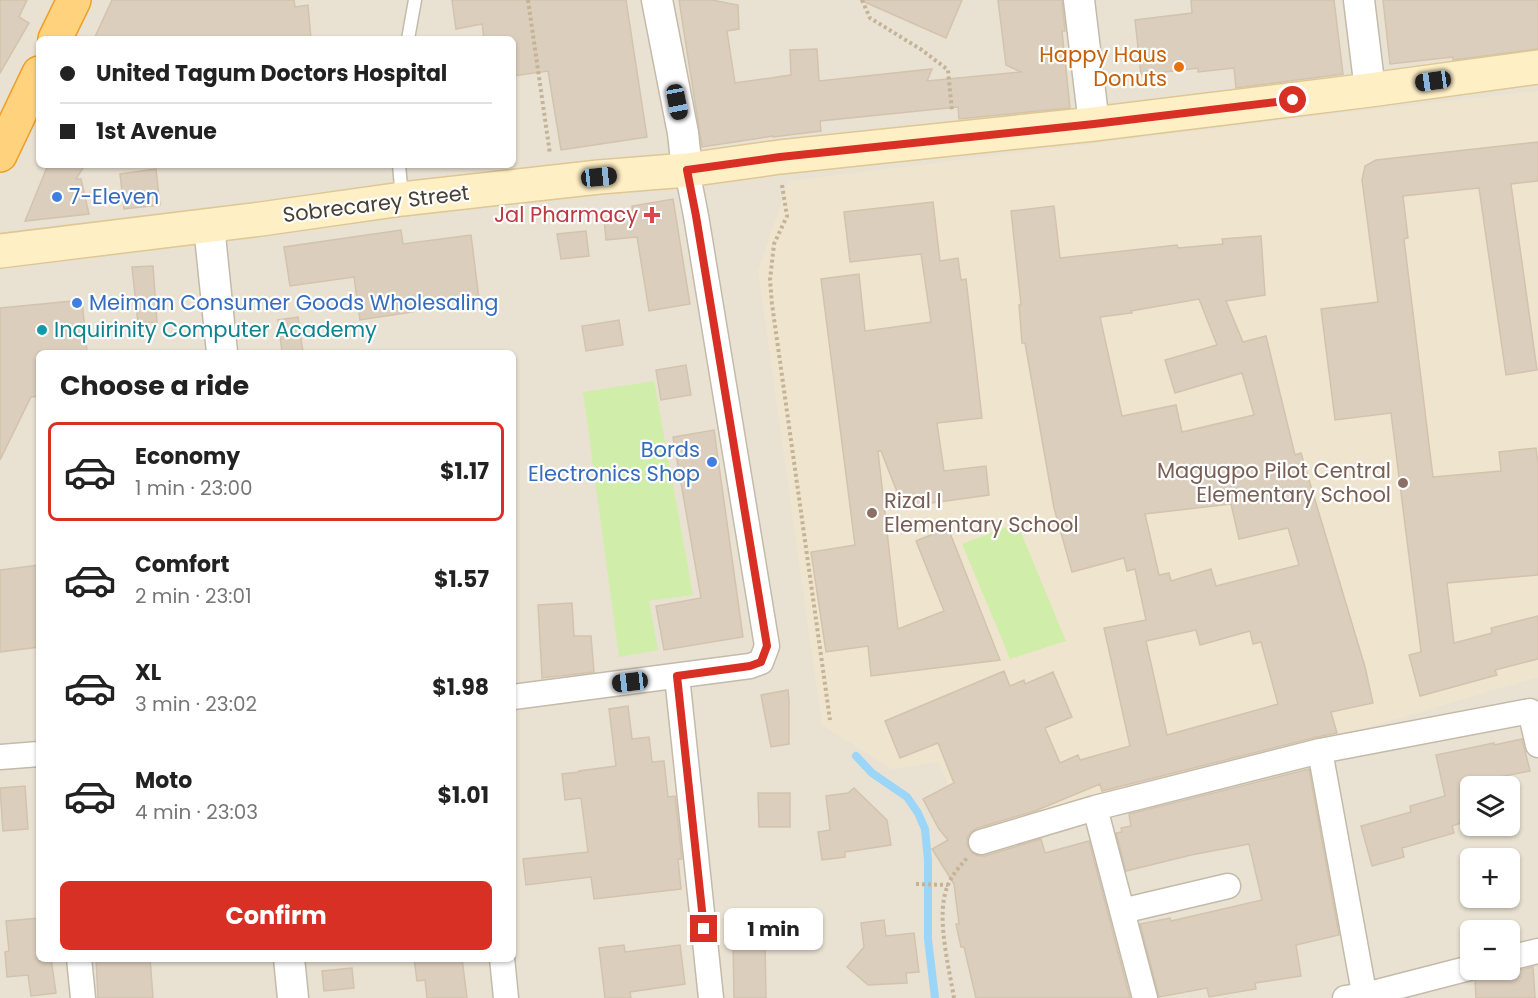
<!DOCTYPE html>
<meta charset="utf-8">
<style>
:root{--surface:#fff;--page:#f2f2f2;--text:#222;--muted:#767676;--line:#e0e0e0;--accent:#d93025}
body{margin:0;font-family:Poppins,sans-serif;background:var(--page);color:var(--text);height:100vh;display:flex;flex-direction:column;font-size:22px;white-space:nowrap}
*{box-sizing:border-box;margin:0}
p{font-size:20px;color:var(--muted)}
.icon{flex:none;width:33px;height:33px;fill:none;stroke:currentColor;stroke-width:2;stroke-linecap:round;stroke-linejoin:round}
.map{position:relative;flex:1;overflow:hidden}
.drawer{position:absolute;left:36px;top:350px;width:480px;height:612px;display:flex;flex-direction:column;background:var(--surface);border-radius:9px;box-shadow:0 2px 4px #0004}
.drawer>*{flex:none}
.hud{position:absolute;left:36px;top:36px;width:480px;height:132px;border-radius:9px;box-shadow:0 2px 4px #0004;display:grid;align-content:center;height:132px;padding:0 24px;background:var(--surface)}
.tools{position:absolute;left:1460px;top:776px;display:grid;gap:12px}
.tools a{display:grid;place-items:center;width:60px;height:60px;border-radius:9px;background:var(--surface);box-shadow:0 2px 4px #0004;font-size:30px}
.end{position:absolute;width:27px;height:27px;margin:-14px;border:8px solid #d93025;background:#fff;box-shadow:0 0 0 3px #fff}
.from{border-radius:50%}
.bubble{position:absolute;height:42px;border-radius:9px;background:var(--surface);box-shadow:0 2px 4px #0004;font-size:20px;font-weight:700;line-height:42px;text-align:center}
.car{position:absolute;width:18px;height:36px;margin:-18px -9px;border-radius:8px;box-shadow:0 0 4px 2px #0007;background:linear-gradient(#222 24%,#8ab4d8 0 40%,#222 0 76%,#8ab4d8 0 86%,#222 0)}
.hud b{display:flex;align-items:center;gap:21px;height:57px;font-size:22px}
.hud b+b{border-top:2px solid var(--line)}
.hud i{width:15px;height:15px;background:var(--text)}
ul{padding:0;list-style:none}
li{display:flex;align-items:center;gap:18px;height:99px;margin:0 12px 9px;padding:0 12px;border:3px solid transparent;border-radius:9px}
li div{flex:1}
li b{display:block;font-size:22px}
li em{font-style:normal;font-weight:700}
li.active{border-color:var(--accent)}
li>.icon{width:54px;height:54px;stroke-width:1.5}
h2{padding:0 24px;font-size:27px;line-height:72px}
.cta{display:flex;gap:12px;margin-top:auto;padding:12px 24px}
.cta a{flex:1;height:69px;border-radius:9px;background:var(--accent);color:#fff;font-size:24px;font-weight:700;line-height:69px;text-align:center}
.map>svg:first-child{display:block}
.residential{fill:#e9e2d3;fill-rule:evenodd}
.education{fill:#efe5ce}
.green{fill:#d1edaa}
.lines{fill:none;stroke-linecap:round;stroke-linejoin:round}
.stream{stroke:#9bd5f8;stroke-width:8}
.building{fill:#dbcebd;stroke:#d3c3ac;stroke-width:1.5;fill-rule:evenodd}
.service-casing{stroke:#c4baaa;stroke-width:15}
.minor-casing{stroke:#c4baaa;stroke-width:27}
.tertiary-casing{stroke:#c4baaa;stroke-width:33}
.secondary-casing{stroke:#ddc792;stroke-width:36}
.trunk-casing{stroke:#ee9f26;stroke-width:36}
.path{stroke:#c4b397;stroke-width:4;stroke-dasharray:3 3;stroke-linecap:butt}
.service{stroke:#fff;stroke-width:12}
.minor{stroke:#fff;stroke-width:24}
.tertiary{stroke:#fff;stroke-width:30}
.secondary{stroke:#ffefc5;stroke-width:33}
.trunk{stroke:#ffd37d;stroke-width:33}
.route{stroke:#d93025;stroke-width:8}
.food-dot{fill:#e8710a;stroke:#fff;stroke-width:2}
.shop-dot{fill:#3f7fe0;stroke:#fff;stroke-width:2}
.health-dot{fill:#e0444e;stroke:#fff;stroke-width:2}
.culture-dot{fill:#0f9aa8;stroke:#fff;stroke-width:2}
.education-dot{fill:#8d6e63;stroke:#fff;stroke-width:2}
.labels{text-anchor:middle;stroke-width:4.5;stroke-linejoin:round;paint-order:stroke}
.food-label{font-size:21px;fill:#c56008;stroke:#fff;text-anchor:end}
.shop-label{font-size:21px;fill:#366cbe;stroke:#fff;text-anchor:start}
.street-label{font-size:21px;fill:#484034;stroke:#fff}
.health-label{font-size:21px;fill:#be3a42;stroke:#fff;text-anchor:end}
.culture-label{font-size:21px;fill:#0d838f;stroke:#fff;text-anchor:start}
.education-label{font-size:21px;fill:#785e54;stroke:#fff;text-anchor:end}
</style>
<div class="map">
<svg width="1538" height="998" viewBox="0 0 1538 998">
<rect width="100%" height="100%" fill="#f5f0e6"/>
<path class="residential" d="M0 0H1538V998H0ZM39 39H513V165H39ZM39 352H513V958H39ZM1470 786H1509V825H1470ZM1470 858H1509V897H1470ZM1470 930H1509V969H1470Z"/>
<path class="education" d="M1538 91V677L976 843 938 762 892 769 822 725 758 271 789 181 1333 114Z"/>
<path class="green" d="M654 381 693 595 649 601 658 650 619 657 583 392Z
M1017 523 1066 641 1010 659 962 544Z"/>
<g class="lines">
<path class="stream" d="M856 756 872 773 907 797 918 813 925 829 928 860V939L935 998"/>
</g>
<path class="building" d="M0 0H27L19 17 29 23 0 73Z
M112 0H294L295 7 308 5 311 39H94Z
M452 0H626L647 137 561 150 548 71 513 76V39H484L482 24 456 29Z
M679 0H712L738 5 739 29 727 31 735 83 791 75 790 50 817 49 819 81 932 69 927 81 1021 72 1006 65 998 0H1062L1065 31H1062L1070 108 959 119 958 107 820 121 821 131 773 137V136L702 147Z
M860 0H962L946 38Z
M1191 0H1334L1343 74 1236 88 1234 68 1198 72V68L1141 75 1135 20 1192 13Z
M1383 0H1538V49L1453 60V57L1390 64Z
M1538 142V181L1511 184 1537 370 1506 375 1479 188 1403 196 1408 238 1404 239 1433 477 1501 471 1499 452 1536 448 1538 463V575L1447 583 1454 643 1492 633 1491 628 1538 616V659L1495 670 1497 675 1420 696 1409 655 1421 652 1391 413 1335 420 1321 309 1378 302 1362 180 1365 166 1376 160Z
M48 165H85L76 179H81L89 214 25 221Z
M156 169 160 205 124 209 120 174Z
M673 199 690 304 649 311 637 237 606 240 604 218 633 215 632 206Z
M933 202 940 261 958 258 961 280 966 279 982 418 937 423 944 471 986 466 989 495 903 507 881 451H878L898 629 944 611 916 541 948 528 1000 660 871 676 868 646 826 652 811 552 855 545 821 279 859 274 865 331 931 322 921 254 850 262 844 212Z
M1054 206 1060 258 1177 245 1178 248 1223 244 1222 239 1261 236 1265 295 1226 301 1243 342 1266 336 1295 455 1301 453 1365 667 1373 703 1331 712 1337 733 1317 737 1102 791 1100 784 1035 811 977 828 971 832 967 838V845L972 853 978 856H985L1041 839 1045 853 1089 841 1130 998H976L964 947H961L956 924H959L954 884 932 849 948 840 939 829 923 799 954 783 938 743 900 758 885 721 1004 671 1010 686 1024 680 1025 684 1053 672 1072 717 1045 728 1060 763 1078 755 1080 760 1130 746 1104 628 1146 620 1135 569 1127 571 1124 558 1072 572 1054 508 1025 343H1022L1019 305H1021L1011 211ZM1199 299 1217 345 1165 360 1175 393 1242 373 1254 415 1182 432 1176 405 1122 416 1100 317 1132 313 1131 311ZM1231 504 1239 539 1288 528 1299 565 1216 586 1211 569 1171 581 1169 573 1159 575 1145 514ZM1196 630 1200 645 1250 631 1253 644 1261 642 1278 704 1167 735 1146 641Z
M401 230 403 244 471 235 479 299 412 307 413 312 360 320 354 277 290 286 284 247Z
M586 231 589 256 561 259 557 234Z
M153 266 157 322 138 323 132 267Z
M82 300 87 352H39V396L31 397 0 460V308Z
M298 317 303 352H282L278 320Z
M619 320 623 345 586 351 582 326Z
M686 365 691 395 661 400 656 370Z
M714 430 743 637 664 650 656 606 701 598 673 437Z
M39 565V647L0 652V570Z
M572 603 574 636H591L594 672 542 678 538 605Z
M788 690 789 700V744L771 747 761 695Z
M628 706 632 739 649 737 652 762 664 761 668 797 675 796 682 859H678L681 889 594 899 591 877 526 885 523 859 588 852 581 798 565 800 562 774 579 772V771L616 766 609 709Z
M1522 739 1530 771 1479 781 1481 786H1470V820L1452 826 1454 833 1402 848 1404 857 1372 866 1361 826 1411 812 1410 806 1445 796 1436 755 1494 743V745Z
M1309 769 1339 935 1296 945 1301 976 1255 983 1256 989 1209 997 1207 988 1159 997 1140 924 1170 918 1171 921 1262 900 1249 844 1191 855 1126 871 1116 833 1122 832 1121 828 1131 826 1129 814Z
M25 786 28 829 3 831 0 788Z
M854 788 887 820 891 845 845 852V857L822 860 818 832 830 830 826 796 848 793Z
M758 793H790V827H759Z
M39 918V958H51L56 993 31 996 28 975 7 977 5 952 9 951 6 921Z
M884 920 886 936 914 933 919 972 906 973 907 983 868 985 847 967 864 947 861 923Z
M765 942 766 998H734L733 943Z
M624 945 625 952 680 945 685 984 630 992 631 998H605L599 948Z
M96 958H150L153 998H98Z
M414 958H462L467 998H427L425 980 417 981Z
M1533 967 1535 998H1476L1475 981 1480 979 1482 975 1496 973V970L1512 972Z
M352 968 354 988 324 991 322 971Z"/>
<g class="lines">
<defs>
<path id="service" d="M408 39 415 0
M399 165 402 198"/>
<path id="minor" d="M677 676 711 998
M513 697 750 666 761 662 767 646 696 216 687 170
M1320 751 1365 998
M0 757 39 754
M1095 808 1145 998
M981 842 1095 808 1320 751 1530 711 1538 745
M1122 911 1228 886
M79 958 83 998
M502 958 506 998
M1509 958 1538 951
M1345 998 1365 995 1470 968"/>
<path id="tertiary" d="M657 0 683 133 687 170
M1079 0 1094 124
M1359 0 1370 90
M209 226 222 352
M289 958 293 998"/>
<path id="secondary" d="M0 251 261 219 402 199 599 177 687 170 780 157 1094 124 1370 90 1538 67"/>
<path id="trunk" d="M55 39 74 0
M0 155 39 73"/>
</defs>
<use href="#service" class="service-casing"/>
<use href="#minor" class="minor-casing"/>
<use href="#tertiary" class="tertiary-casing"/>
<use href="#secondary" class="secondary-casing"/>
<use href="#trunk" class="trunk-casing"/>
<path class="path" d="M528 0 550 154
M862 0 870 18 922 50 948 70 952 111
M782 185 787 216 774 244 770 280 772 304 830 720
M916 884 948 885
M954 998C949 967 935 914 948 885 952 875 960 866 967 858"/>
<use href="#service" class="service"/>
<use href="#minor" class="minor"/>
<use href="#tertiary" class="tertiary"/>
<use href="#secondary" class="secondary"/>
<use href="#trunk" class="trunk"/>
</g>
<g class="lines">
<path class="route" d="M704 929 677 676 750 666 761 662 767 646 696 216 687 170 780 157 1094 124 1293 100"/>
</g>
<circle class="food-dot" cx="1179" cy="67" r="6"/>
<g class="shop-dot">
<circle cx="57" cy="197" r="6"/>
<circle cx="77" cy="303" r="6"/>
<circle cx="712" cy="462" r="6"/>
</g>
<path class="health-dot" d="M649 206h6v6h6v6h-6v6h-6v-6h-6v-6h6z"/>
<circle class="culture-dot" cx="42" cy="330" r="6"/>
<g class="education-dot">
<circle cx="1403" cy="483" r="6"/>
<circle cx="872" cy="513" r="6"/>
</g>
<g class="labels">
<g class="food-label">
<text x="1167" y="62">Happy Haus<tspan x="1167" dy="24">Donuts</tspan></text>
</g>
<g class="shop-label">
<text x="69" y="204">7-Eleven</text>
<text x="89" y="310">Meiman Consumer Goods Wholesaling</text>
<text x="700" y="457" text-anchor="end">Bords<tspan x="700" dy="24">Electronics Shop</tspan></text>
</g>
<g class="street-label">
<text transform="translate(376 204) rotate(-7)" y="7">Sobrecarey Street</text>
</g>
<g class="health-label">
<text x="638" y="222">Jal Pharmacy</text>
</g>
<g class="culture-label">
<text x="54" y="337">Inquirinity Computer Academy</text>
</g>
<g class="education-label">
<text x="1391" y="478">Magugpo Pilot Central<tspan x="1391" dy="24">Elementary School</tspan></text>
<text x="884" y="508" text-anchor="start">Rizal I<tspan x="884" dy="24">Elementary School</tspan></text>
</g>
</g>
</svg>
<div class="tools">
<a><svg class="icon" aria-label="layers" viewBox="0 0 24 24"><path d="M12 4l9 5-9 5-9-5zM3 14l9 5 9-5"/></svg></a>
<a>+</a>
<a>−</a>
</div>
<i class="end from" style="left:1293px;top:100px"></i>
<i class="end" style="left:704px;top:929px"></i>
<div class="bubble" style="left:724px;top:908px;width:99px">1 min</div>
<i class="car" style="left:1433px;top:81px;rotate:262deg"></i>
<i class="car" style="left:677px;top:102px;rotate:169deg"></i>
<i class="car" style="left:599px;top:177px;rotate:84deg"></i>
<i class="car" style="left:630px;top:682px;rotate:263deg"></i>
<div class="hud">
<b><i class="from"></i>United Tagum Doctors Hospital</b>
<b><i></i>1st Avenue</b>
</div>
<section class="drawer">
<h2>Choose a ride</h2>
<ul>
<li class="active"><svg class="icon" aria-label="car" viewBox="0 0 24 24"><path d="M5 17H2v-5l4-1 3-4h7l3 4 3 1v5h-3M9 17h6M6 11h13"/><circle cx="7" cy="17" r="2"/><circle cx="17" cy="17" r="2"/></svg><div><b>Economy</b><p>1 min · 23:00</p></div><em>$1.17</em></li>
<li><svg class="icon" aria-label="car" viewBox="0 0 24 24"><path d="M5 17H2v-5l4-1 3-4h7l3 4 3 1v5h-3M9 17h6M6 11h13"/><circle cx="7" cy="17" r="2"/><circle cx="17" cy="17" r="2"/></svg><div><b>Comfort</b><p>2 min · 23:01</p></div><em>$1.57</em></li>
<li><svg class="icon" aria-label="car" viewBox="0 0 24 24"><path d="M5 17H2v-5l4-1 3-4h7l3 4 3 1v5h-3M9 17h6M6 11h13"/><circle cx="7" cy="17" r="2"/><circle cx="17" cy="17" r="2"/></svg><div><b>XL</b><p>3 min · 23:02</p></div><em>$1.98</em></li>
<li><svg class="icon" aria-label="car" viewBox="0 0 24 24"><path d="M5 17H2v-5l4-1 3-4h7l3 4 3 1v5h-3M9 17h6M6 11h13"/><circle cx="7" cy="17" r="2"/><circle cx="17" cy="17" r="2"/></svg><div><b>Moto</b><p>4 min · 23:03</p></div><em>$1.01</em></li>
</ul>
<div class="cta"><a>Confirm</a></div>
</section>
</div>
